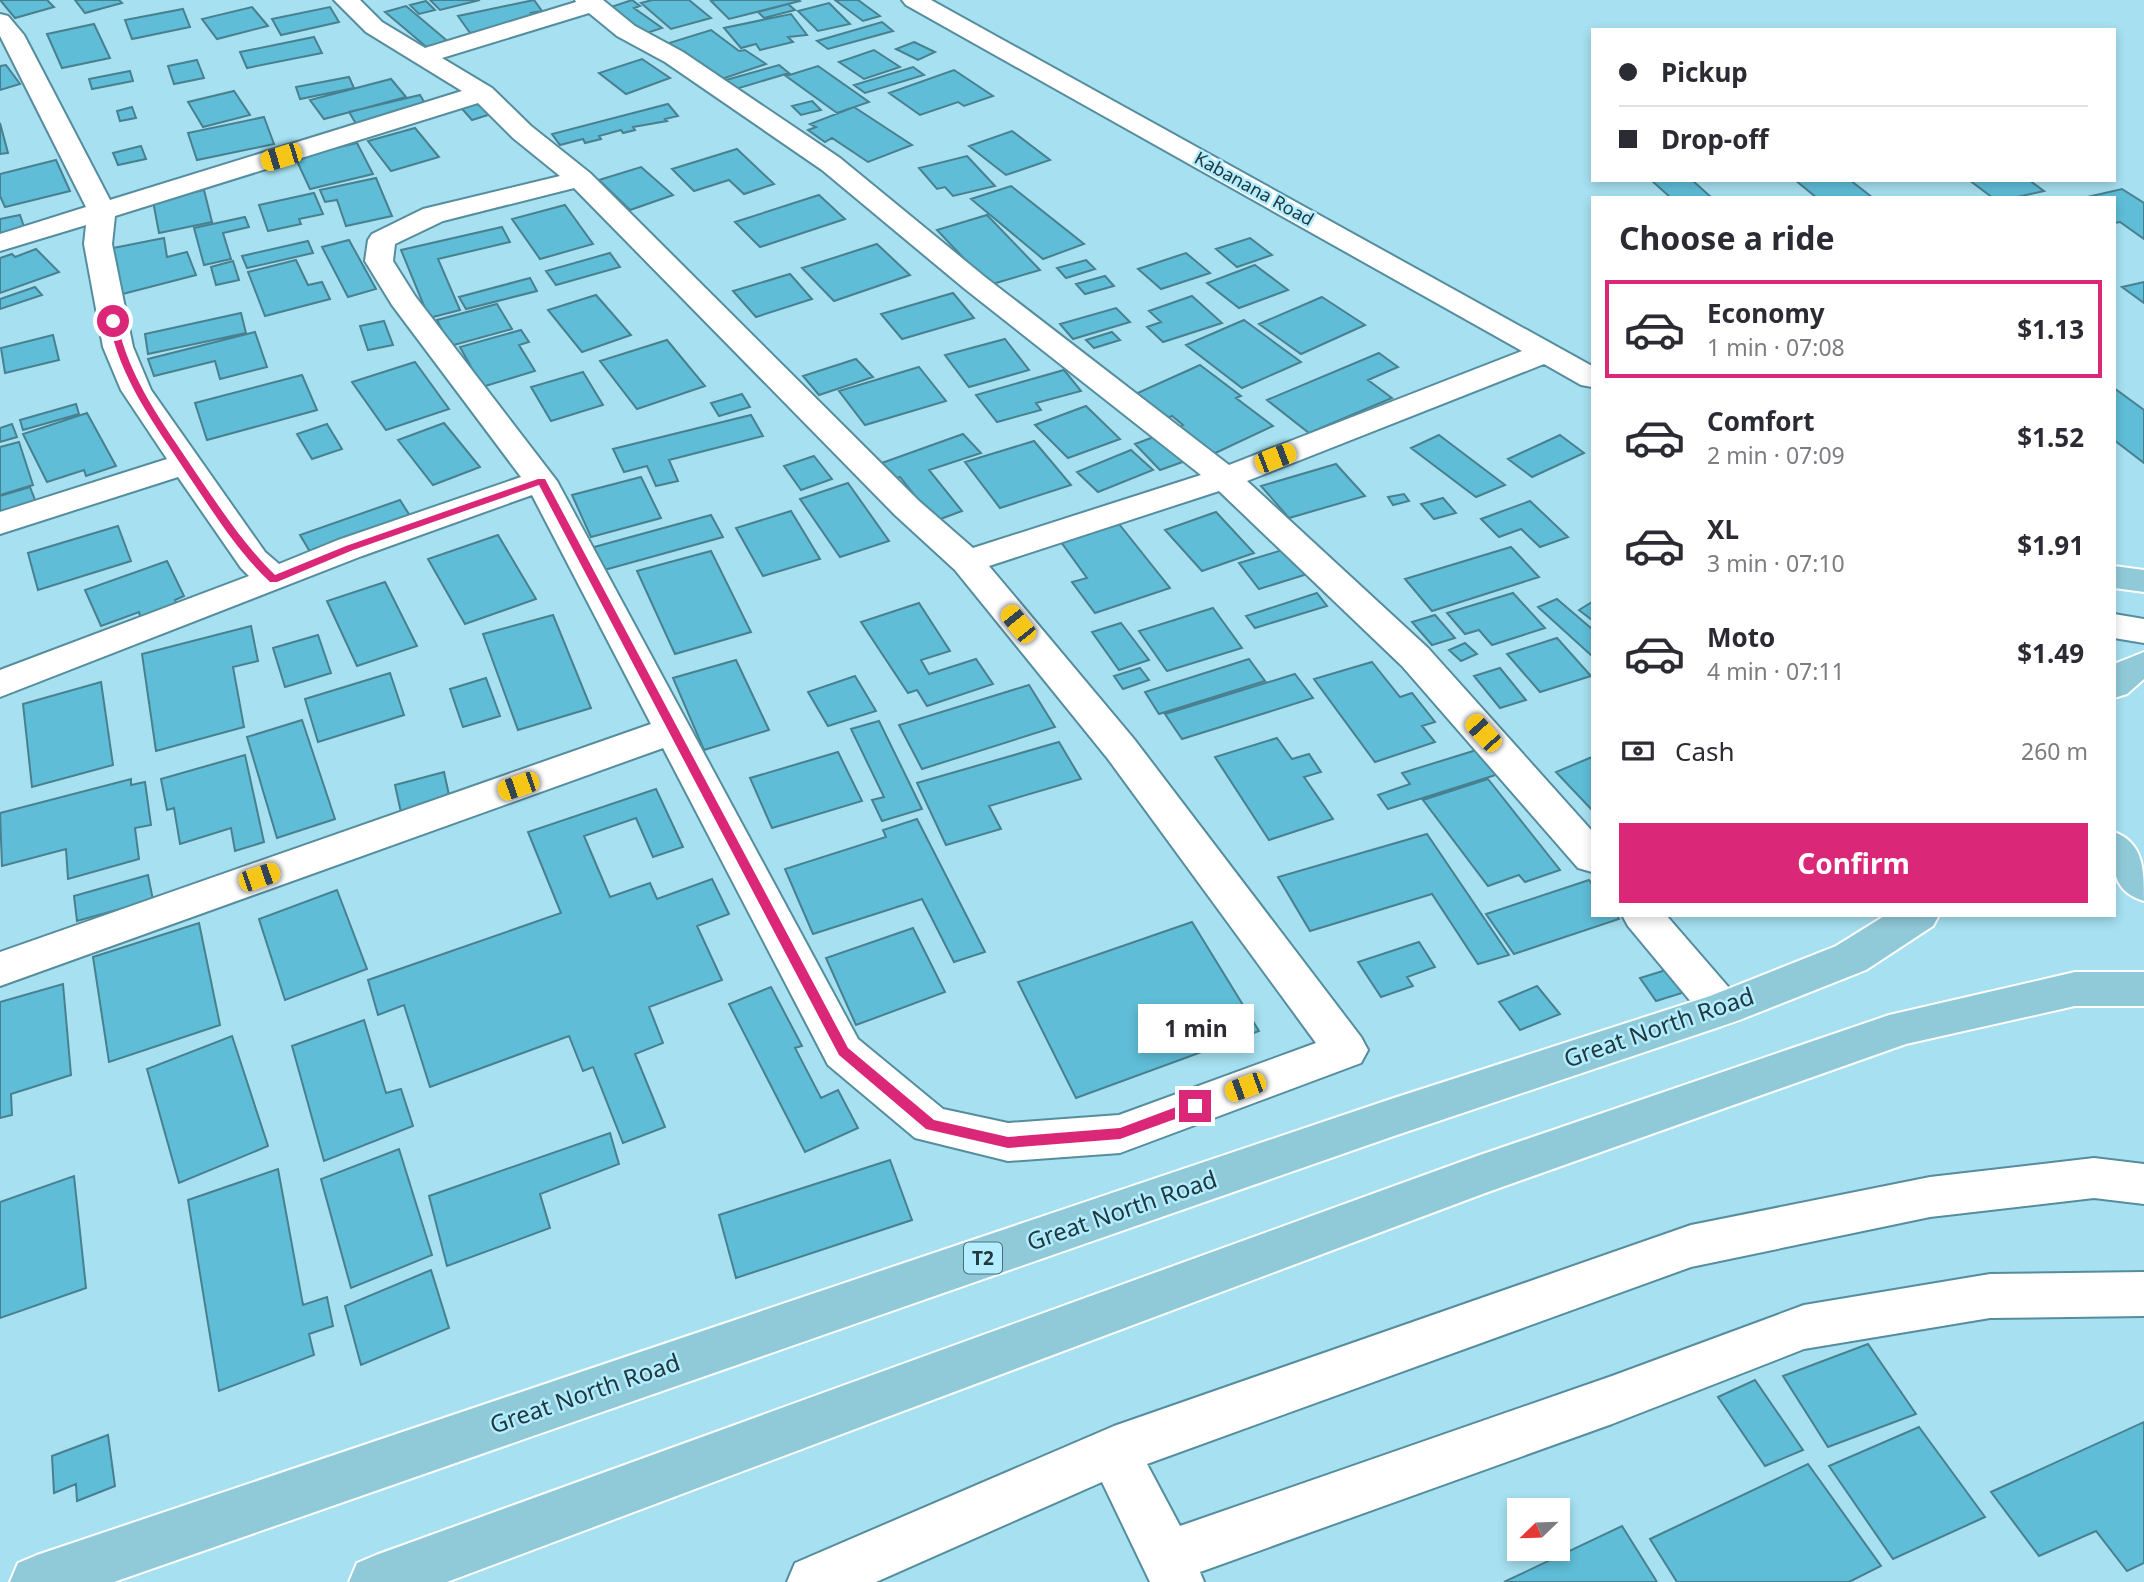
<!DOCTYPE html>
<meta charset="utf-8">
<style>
:root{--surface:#fff;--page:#f7f7f7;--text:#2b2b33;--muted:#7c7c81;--line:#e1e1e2;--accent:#db2777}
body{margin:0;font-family:"Noto Sans",sans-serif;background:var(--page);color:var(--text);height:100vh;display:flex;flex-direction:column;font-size:26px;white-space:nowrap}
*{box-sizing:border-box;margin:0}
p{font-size:23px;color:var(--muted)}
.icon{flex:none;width:38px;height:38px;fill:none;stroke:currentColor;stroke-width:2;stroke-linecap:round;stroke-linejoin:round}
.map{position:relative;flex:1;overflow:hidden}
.sheet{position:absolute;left:1591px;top:196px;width:525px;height:721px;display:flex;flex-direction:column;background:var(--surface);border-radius:0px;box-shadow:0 4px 10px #0003}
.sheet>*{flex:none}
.top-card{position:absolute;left:1591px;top:28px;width:525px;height:154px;border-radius:0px;box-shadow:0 4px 10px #0003;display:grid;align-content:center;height:154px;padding:0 28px;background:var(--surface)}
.needle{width:46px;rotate:247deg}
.tools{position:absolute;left:1507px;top:1498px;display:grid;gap:14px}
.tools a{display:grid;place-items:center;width:63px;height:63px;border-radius:0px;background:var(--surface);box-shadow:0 4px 10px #0003;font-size:35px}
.end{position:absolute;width:32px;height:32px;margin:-16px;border:9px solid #db2777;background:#fff;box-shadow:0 0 0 4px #fff}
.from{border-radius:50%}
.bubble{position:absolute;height:49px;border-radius:0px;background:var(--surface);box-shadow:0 4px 10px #0003;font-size:23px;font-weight:700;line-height:49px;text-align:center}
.car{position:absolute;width:21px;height:42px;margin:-21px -10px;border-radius:9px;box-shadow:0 0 5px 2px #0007;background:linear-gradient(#f5c518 24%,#345 0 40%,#f5c518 0 76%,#345 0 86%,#f5c518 0)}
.top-card b{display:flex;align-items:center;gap:24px;height:66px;font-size:26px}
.top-card b+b{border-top:2px solid var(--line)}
.top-card i{width:18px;height:18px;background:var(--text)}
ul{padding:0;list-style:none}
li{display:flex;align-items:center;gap:21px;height:98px;margin:0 14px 10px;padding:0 14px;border:4px solid transparent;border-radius:0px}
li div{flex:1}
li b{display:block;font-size:26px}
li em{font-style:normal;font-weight:700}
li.selected{border-color:var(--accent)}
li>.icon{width:63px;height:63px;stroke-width:1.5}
h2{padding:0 28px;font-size:32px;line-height:84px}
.pay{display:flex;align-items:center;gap:18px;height:77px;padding:0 28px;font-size:26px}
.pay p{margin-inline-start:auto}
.action{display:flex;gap:14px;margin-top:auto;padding:14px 28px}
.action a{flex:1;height:80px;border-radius:0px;background:var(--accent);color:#fff;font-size:28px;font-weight:700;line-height:80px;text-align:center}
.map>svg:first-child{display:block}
.building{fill:#5fbdd7;stroke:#488090;stroke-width:2}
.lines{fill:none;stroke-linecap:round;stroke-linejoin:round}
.minor-casing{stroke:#558d9d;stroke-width:4}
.major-casing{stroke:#fff;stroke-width:4}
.minor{fill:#fff;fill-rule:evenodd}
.major{fill:#90cad9;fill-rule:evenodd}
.route{fill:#db2777}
.labels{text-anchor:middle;stroke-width:5;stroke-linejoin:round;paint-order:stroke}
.far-street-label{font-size:18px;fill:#20383e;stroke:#b3edff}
.shield{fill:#b3edff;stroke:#4c6e78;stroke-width:2}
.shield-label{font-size:19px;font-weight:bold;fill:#20383e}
.near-street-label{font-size:24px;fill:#20383e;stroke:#b3edff}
</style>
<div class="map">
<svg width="2144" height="1582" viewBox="0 0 2144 1582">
<rect width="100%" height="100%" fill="#a6e0f1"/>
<path class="building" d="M0 0H47L54 7 15 18Z
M75 0H119L122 3 85 13Z
M430 0H480L440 10Z
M534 0 542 11 531 13 536 19 470 33 458 16Z
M632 0 640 6 634 8 662 28 644 34 608 8Z
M652 0H689L711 18 671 29 641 3Z
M716 0H799L800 1 729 19 711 1Z
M835 0H858L880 16 863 21Z
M426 1 435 10 419 14 410 5Z
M829 3 850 24 818 31 798 11Z
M788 4 795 10 764 18 758 12Z
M406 6 451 44 430 50 385 12Z
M252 7 268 26 217 39 202 19Z
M330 7 339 22 281 35 272 19Z
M183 9 190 27 132 39 125 20Z
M791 14 807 35 788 37 793 42 760 50 756 44 741 48 724 28Z
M882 22 893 31 828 49 817 41Z
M94 24 110 58 62 68 47 34Z
M711 30 739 51 745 50 766 64 719 80 669 43Z
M314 37 322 53 247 68 240 52Z
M914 42 935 52 918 60 896 49Z
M874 50 900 67 864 79 839 62Z
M642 59 670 78 626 94 599 73Z
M197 60 204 78 174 84 168 66Z
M6 65 20 84 0 90V66Z
M779 65 789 73 736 89 726 80Z
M818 66 869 102 837 113 786 76Z
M913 67 924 75 865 93 854 85Z
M954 70 993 96 964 106 958 102 920 115 889 93Z
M130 71 133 81 92 89 89 79Z
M349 77 354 88 300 99 296 87Z
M391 79 406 97 324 119 310 100Z
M234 91 250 115 203 127 188 102Z
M420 95 429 110 358 127 349 112Z
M474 97 491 114 472 120 456 102Z
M812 101 821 110 801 115 792 106Z
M668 104 678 116 665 119 667 121 633 127 635 130 623 133 621 130 599 136 601 139 585 143 583 139 560 145 552 134Z
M132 107 136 118 120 121 117 111Z
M854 107 912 145 868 162 832 138 825 142 808 130 816 127 810 124Z
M264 117 274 144 197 160 188 133Z
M0 123 8 153 0 154Z
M415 128 439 157 391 171 368 141Z
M1012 131 1050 160 1006 175 969 146Z
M357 143 373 174 310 189 295 157Z
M141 146 146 159 118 165 113 153Z
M737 149 774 184 744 194 729 180 694 191 672 169Z
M967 156 995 186 953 196 945 187 937 189 919 168Z
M56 160 70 191 5 207 0 196V174Z
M641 167 673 195 630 210 599 180Z
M376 178 392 216 346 226 337 200 325 202 320 190Z
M1651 180H1692L1712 198H1671Z
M1795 180H1850L1873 198H1817Z
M1969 180H2029L2044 191 2013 198H1993Z
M1011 186 1084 244 1043 259 971 199Z
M2122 189 2144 203V239L2120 222 2114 223V198H2083Z
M204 190 212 222 159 233 153 201Z
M314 193 323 214 299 219 301 224 268 231 259 205Z
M819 195 845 219 760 247 735 222Z
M565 205 593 244 540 259 512 219Z
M20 215 26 233 0 239V219Z
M987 215 1040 270 989 285 937 230Z
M245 217 249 227 223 233 231 259 204 265 194 228Z
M502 227 510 242 438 259 460 310 429 318 401 250Z
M164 238 167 257 187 252 196 275 115 296 108 249Z
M1250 238 1272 255 1237 267 1216 249Z
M349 240 376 289 348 297 322 247Z
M308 241 313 253 247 268 242 256Z
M877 244 910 275 834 301 802 268Z
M36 249 59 272 0 293V258L12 254 15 257Z
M610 253 620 267 556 285 546 271Z
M1186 253 1210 273 1161 289 1138 269Z
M296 260 308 285 322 282 330 299 265 316 248 272Z
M1086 260 1095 269 1066 278 1057 268Z
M233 261 239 280 216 285 211 267Z
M1255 265 1288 290 1239 308 1207 283Z
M790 274 812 299 756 317 733 291Z
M1105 276 1114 286 1085 294 1076 284Z
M530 278 537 291 466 309 459 297Z
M2144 282V303L2122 287Z
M35 287 42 295 0 309V299Z
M953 293 974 318 902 339 881 314Z
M596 295 631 335 582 352 548 310Z
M1192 296 1222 323 1163 342 1147 327 1161 322 1149 311Z
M1322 297 1365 325 1301 354 1259 324Z
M497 304 512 329 450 346 437 320Z
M1116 308 1130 322 1073 339 1060 324Z
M241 313 246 333 148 354 145 334Z
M1244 320 1301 362 1242 388 1186 345Z
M384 321 393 345 368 350 360 326Z
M521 330 529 342 519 345 535 371 482 387 460 347Z
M255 332 267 367 220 379 215 361 154 376 148 359Z
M1112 332 1120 340 1094 348 1086 340Z
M53 335 59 360 5 373 1 348Z
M1005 339 1029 370 969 387 945 355Z
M667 340 705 386 637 409 600 361Z
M1379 353 1398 367 1368 380 1392 398 1309 433 1267 400Z
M856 359 873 377 819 395 803 376Z
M415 362 449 409 386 430 352 382Z
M1200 365 1241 396 1236 398 1273 426 1209 456 1174 429 1183 425 1172 416 1162 420 1131 396Z
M919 367 946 401 865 425 839 391Z
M1064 370 1081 391 1036 403 1041 410 997 422 976 395Z
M583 372 603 405 551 421 531 387Z
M302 375 317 410 207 440 195 403Z
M2114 388 2144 410V463L2114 440Z
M742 394 750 407 719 416 711 403Z
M76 404 79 414 23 430 20 420Z
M1086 406 1120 439 1068 458 1035 425Z
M87 413 116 466 86 476 84 470 47 482 23 434Z
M751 415 763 436 669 460 678 481 656 486 647 466 624 472 613 449Z
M444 423 480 467 433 485 398 440Z
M12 424 17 437 0 442V428Z
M327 424 342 449 312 459 297 434Z
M963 434 981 453 929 470 962 511 935 521 900 477 892 480 879 464Z
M1162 434 1188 460 1160 470 1135 444Z
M1439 435 1505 485 1476 497 1411 448Z
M1560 435 1584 453 1532 477 1508 459Z
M1034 441 1071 485 1000 508 965 462Z
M19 442 33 485 0 495V447Z
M1131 450 1153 470 1098 492 1077 472Z
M814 456 832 479 801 490 784 466Z
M1336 464 1365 496 1289 518 1261 486Z
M641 477 661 518 591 537 572 495Z
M848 483 889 541 840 557 800 499Z
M30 487 37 505 0 514V496Z
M1404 494 1409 501 1393 505 1388 497Z
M1443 498 1456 513 1434 519 1421 504Z
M400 500 412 519 312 555 300 535Z
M1530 501 1568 537 1540 547 1521 529 1499 537 1481 519Z
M791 511 820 559 763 576 736 528Z
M1216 512 1254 553 1202 571 1165 530Z
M711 515 723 537 597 572 587 549Z
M1119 524 1170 588 1095 613 1072 582 1087 578 1061 542Z
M118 526 131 561 38 590 28 553Z
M498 535 536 599 465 624 428 559Z
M1293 547 1314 572 1259 589 1239 563Z
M1511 547 1539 577 1432 611 1405 579Z
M711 551 751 632 675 654 637 571Z
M167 561 184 596 175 600 179 607 141 620 139 612 101 626 85 590Z
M385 582 417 646 357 666 327 601Z
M1317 593 1327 606 1255 628 1246 616Z
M1513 593 1545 628 1492 645 1479 630 1465 634 1447 613Z
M1557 599 1592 629V656L1538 607Z
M1592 602V620L1579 610Z
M919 603 950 651 921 660 929 674 976 659 993 684 927 706 917 690 908 693 861 622Z
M1213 608 1242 648 1167 671 1139 631Z
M553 615 591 708 518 730 483 634Z
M1435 615 1455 638 1432 645 1412 622Z
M1121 623 1149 660 1119 670 1092 632Z
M251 626 258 661 233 667 244 727 156 751 142 654Z
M318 635 331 673 285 687 273 648Z
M1557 638 1591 676 1540 692 1507 654Z
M1465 643 1477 654 1461 661 1449 650Z
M1249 659 1265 681 1159 714 1145 692Z
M736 660 769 730 704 750 673 678Z
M1372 662 1400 697 1412 693 1435 722 1422 726 1435 742 1375 762 1314 679Z
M1140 668 1149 680 1123 689 1114 676Z
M1500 668 1526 700 1500 708 1474 676Z
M390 673 404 715 318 742 305 699Z
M1295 674 1313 698 1182 739 1165 714Z
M855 676 876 711 828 726 808 692Z
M486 678 500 716 463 727 450 689Z
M101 682 113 765 32 787 23 704Z
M1029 685 1055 727 922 769 899 725Z
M302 720 335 819 277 838 247 737Z
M879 721 922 809 882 821 872 800 884 797 851 729Z
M1277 738 1292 759 1309 754 1321 772 1304 777 1333 819 1269 840 1215 757Z
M1059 742 1081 779 989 806 1001 829 946 845 917 783Z
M1483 748 1502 773 1388 809 1378 795 1410 784 1402 773Z
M838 752 862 801 772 828 750 778Z
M245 755 264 842 235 851 231 828 180 844 174 808 167 810 161 779Z
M1592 757V810L1556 772Z
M444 772 451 804 402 817 395 785Z
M131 779V785L145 782 151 825 135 828 139 859 68 879 66 849 2 866 0 813Z
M1488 779 1560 870 1525 882 1519 875 1488 886 1423 800Z
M656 789 683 847 653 857 636 818 584 836 610 897 650 883 657 899 712 879 729 914 697 926 722 980 649 1007 663 1043 635 1054 665 1127 623 1143 593 1067 583 1071 569 1036 430 1087 404 1005 378 1015 368 980 561 913 528 832Z
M917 819 985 952 954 962 922 899 813 934 785 869 886 837 883 830Z
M1427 834 1509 955 1478 964 1432 894 1310 931 1278 877Z
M148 875 153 900 77 921 74 896Z
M1589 880 1592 884V915H1617L1619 919 1514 954 1486 914Z
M337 890 367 969 285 1000 259 919Z
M1192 922 1259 1031 1076 1098 1018 982Z
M199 923 220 1025 109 1062 93 957Z
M913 928 945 992 856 1025 826 958Z
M1419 942 1435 967 1407 977 1413 986 1381 997 1358 962Z
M1666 970 1682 993 1656 1001 1640 978Z
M63 984 71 1075 11 1094 12 1115 0 1118V1002Z
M1537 986 1560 1014 1520 1030 1499 1002Z
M771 987 802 1046 795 1048 821 1098 838 1090 858 1128 805 1152 729 1004Z
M364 1020 386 1093 401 1089 413 1126 324 1161 292 1046Z
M232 1036 268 1146 179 1183 147 1069Z
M610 1133 619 1164 540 1194 550 1228 447 1266 429 1196Z
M399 1149 432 1255 351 1288 321 1179Z
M890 1160 912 1220 736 1278 719 1215Z
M278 1169 303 1305 327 1297 333 1326 309 1334 314 1355 219 1391 188 1200Z
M74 1176 86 1288 0 1318V1202Z
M431 1270 449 1328 361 1365 345 1306Z
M1868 1344 1916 1414 1828 1447 1783 1376Z
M1755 1380 1803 1450 1765 1466 1718 1397Z
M2144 1422V1563L2127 1571 2096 1531 2039 1556 1991 1492Z
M1919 1427 1985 1517 1893 1559 1829 1466Z
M108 1435 115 1486 77 1501 76 1484 54 1493 52 1456Z
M1808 1464 1881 1566 1849 1582H1677L1650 1539Z
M1622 1526 1657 1582H1504Z"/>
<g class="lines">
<defs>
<path id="minor" d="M334 0H360L382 22 425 48 576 2 575 0H603L635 26 683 52 840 158 985 277 1229 465 1522 351 906 5 902 0H931L1592 366V387L1581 385 1544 364 1247 481 1428 648 1592 831V872L1578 868 1402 666 1219 491 989 566 1134 739 1361 1037 1368 1050 1361 1063 1120 1153 1008 1161 915 1138 828 1065 663 748 0 986V952L651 724 532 495 362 556 0 697V670L249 576 241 568 178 477 0 534V512L167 459 121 390 103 347 84 244 86 225 0 251V234L86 207 0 36V14L8 16 24 35 110 200 462 91 366 32ZM589 13 617 36 665 62 822 170 965 289 1201 475 973 548 919 501 590 173 531 126 492 88 442 58ZM478 103 513 138 560 176 423 209 372 234 368 240 365 261 392 305 521 477 338 540 279 564 265 552 151 390 133 347 112 244 115 216ZM574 188 895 515 955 570 1108 759 1316 1043 1119 1115 1008 1123 943 1109 858 1039 557 481 415 296 393 261 395 244 443 221Z
M2114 614 2144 619V643L2114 638Z
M1622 915H1666L1737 997 1743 1009 1737 1021 1722 1026 1707 1021 1628 926Z
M2094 1158 2144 1164V1204L2094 1198 1930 1217 1691 1267 1147 1464 1180 1526 1612 1376 1804 1305 1990 1274 2144 1272V1316L1990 1318 1804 1349 1612 1424 1200 1572 1204 1582H1150L1102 1482 876 1582H787L795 1563 1114 1426 1691 1225 1930 1177Z"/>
<path id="major" d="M2114 566 2144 570V592L2114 588Z
M2144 652V679L2127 694 2114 698V664Z
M2114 832C2144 843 2144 870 2144 901 2108 890 2114 863 2114 832Z
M1886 915H1939L1933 926 1866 970 1737 1021 1394 1136 114 1582H10L18 1563 37 1555 1394 1098 1710 996 1836 946Z
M2075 972H2144V1006H2075L1906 1044 1488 1192 447 1582H349L357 1563 376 1555 1477 1156 1889 1015Z"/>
</defs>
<use href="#minor" class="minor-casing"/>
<use href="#major" class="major-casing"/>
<use href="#minor" class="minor"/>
<use href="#major" class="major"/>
</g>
<path class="route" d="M113 318 117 321C129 380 164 424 196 473 220 508 244 545 275 575L346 546 538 479H545L848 1048 934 1120 1008 1137 1120 1128 1195 1100 1200 1102V1110L1120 1139 1008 1148 926 1129 839 1055 539 485 353 550 277 582H270C236 550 212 510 186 472 154 423 120 379 109 321Z"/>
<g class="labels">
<g class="far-street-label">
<text transform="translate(1254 189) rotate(29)" y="6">Kabanana Road</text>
</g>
<rect class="shield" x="964" y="1242.5" width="38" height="31" rx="5"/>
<g class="shield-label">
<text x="983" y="1265">T2</text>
</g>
<g class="near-street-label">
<text transform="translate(1659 1028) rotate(-19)" y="8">Great North Road</text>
<text transform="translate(1122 1211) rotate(-19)" y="8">Great North Road</text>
<text transform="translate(585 1394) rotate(-19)" y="8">Great North Road</text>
</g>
</g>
</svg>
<div class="tools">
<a><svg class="needle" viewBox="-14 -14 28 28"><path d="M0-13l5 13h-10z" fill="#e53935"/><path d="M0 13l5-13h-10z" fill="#7c7c81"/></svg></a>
</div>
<i class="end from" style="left:113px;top:321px"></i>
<i class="end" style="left:1195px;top:1106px"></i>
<div class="bubble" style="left:1138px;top:1004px;width:116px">1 min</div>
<i class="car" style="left:281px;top:157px;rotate:253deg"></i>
<i class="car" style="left:1275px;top:458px;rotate:69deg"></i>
<i class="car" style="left:1018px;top:624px;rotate:321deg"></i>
<i class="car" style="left:1483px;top:733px;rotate:318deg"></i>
<i class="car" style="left:518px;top:786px;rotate:251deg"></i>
<i class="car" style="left:259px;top:877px;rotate:71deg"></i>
<i class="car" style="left:1245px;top:1087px;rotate:250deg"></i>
<div class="top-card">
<b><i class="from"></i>Pickup</b>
<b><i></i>Drop-off</b>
</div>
<section class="sheet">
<h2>Choose a ride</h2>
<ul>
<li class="selected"><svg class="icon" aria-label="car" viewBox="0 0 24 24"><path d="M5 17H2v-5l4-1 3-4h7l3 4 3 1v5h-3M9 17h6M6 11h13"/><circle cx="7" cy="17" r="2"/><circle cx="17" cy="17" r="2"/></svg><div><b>Economy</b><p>1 min · 07:08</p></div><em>$1.13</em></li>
<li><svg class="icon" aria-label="car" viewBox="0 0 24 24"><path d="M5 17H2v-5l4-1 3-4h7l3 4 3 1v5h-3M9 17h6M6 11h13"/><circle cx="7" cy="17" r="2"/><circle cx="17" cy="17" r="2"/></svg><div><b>Comfort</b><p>2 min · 07:09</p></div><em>$1.52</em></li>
<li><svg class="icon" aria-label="car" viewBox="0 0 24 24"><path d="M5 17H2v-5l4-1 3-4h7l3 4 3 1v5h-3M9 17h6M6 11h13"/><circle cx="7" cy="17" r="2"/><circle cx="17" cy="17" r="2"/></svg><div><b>XL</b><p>3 min · 07:10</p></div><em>$1.91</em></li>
<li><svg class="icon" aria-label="car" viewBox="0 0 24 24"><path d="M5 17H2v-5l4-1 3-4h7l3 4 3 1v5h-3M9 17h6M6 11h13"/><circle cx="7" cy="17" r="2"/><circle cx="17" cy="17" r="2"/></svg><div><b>Moto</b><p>4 min · 07:11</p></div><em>$1.49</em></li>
</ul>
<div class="pay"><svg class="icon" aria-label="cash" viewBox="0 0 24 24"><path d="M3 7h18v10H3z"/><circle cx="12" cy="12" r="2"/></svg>Cash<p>260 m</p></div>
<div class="action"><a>Confirm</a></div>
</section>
</div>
